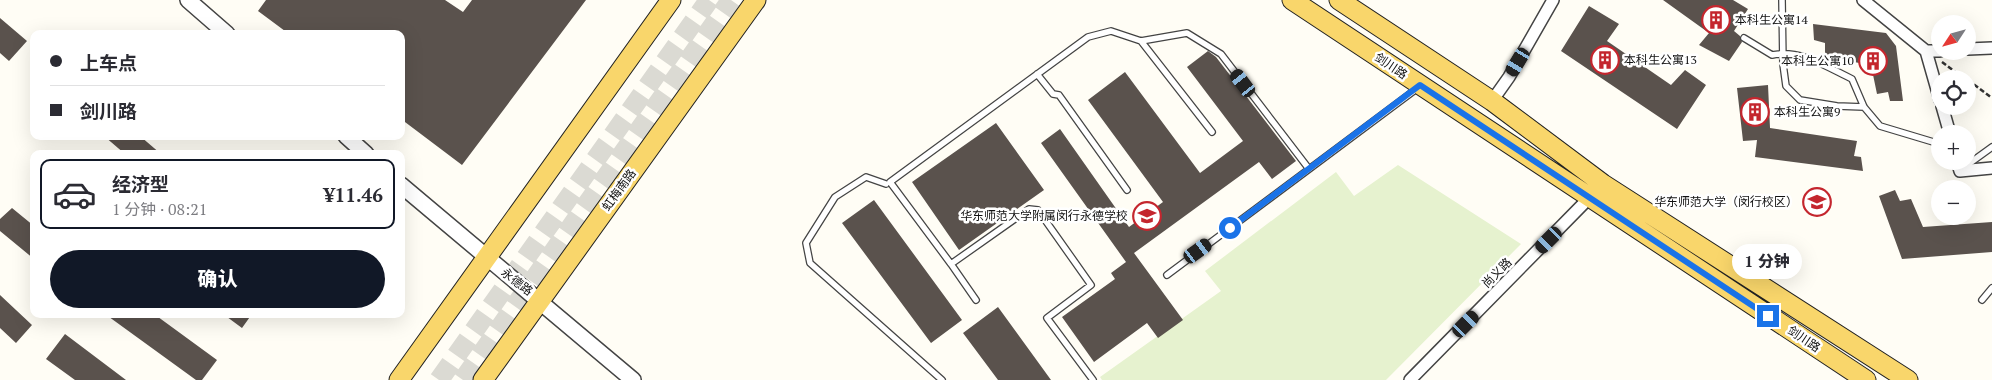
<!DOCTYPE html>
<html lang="zh">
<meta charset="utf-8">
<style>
:root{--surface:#fff;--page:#f7f7f7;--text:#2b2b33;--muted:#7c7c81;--line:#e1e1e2;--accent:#111827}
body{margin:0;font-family:"PT Serif","Noto Sans SC",serif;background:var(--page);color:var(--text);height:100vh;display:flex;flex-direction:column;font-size:19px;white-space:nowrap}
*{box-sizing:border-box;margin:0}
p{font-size:16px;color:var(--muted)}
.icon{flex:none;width:28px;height:28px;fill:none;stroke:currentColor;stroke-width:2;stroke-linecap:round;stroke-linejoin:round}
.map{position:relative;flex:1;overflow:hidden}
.side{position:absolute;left:30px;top:150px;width:375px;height:168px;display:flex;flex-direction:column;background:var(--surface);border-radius:10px;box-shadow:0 5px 20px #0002}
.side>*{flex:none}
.hud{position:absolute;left:30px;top:30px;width:375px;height:110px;border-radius:10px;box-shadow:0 5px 20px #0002;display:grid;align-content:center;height:110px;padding:0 20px;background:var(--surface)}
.needle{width:32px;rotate:234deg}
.tools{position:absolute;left:1931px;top:15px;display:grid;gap:10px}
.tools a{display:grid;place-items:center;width:45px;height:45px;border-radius:50%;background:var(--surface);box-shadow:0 5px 20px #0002;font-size:25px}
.end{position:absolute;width:22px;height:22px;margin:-11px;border:6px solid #1a73e8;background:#fff;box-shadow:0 0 0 2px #fff}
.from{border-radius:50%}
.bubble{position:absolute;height:35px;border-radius:18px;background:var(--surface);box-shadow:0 5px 20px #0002;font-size:16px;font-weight:800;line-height:35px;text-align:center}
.car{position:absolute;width:15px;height:30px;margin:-15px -8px;border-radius:6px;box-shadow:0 0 4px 1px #0007;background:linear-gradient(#222 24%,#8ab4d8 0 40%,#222 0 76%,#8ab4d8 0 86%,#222 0)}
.hud b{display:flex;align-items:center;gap:18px;height:48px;font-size:19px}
.hud b+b{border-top:1px solid var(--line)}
.hud i{width:12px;height:12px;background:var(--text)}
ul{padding:9px 0 0;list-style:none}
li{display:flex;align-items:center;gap:15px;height:70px;margin:0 10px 8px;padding:0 10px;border:2px solid transparent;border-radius:10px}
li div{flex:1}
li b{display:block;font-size:19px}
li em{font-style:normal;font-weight:800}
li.active{border-color:var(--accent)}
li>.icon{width:45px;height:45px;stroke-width:1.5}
.button{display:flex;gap:10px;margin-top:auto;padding:10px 20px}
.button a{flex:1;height:58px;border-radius:30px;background:var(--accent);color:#fff;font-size:20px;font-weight:800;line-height:58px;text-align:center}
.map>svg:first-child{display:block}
.pitch{fill:#e6f2cf}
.building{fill:#5a524d}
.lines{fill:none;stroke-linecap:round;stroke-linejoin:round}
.trunk-tunnel{stroke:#dbdad3;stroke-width:20;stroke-dasharray:20 10;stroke-linecap:butt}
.service-casing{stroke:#444;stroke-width:8}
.minor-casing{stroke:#444;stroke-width:14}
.tertiary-casing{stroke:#444;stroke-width:18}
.primary-casing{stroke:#222;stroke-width:21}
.path{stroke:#333;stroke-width:2.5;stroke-dasharray:5 2.5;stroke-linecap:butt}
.service{stroke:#fff;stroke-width:5.5}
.minor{stroke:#fff;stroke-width:11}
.tertiary{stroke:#fff;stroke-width:15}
.primary{stroke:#f9d66b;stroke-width:19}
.route{stroke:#1a73e8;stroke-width:6}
.labels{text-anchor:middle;stroke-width:5;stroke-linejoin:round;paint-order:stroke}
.poi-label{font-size:12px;fill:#111;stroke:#fff;text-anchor:start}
.street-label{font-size:12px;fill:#111;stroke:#fff}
</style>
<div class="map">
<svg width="1992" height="380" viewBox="0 0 1992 380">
<rect width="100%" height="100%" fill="#fffdf5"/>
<path class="pitch" d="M1398 165 1521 244 1386 380H1102L1100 377 1221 291 1205 271 1336 172 1354 196Z"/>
<path class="building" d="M266 0H445L463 12 472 0H586L462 165 401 119V34H289L258 11Z
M1663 0H1733L1748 9 1734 31 1740 36 1742 42 1729 61 1699 45 1709 33Z
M1589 6 1619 24 1607 41 1671 85 1685 70 1706 85 1677 129 1561 51Z
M0 18 27 41 9 61 0 53Z
M1813 24 1886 33 1896 46 1903 101H1890L1888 92 1877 94 1871 65 1825 57V43L1814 40Z
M1208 51 1216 57 1296 161 1272 179 1259 162 1134 253 1183 320 1158 338 1147 323 1094 362 1062 317 1115 279 1111 273 1126 262 1041 143 1060 129 1129 227 1163 202 1088 100 1125 72 1200 173 1243 141 1187 67Z
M1768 85 1770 128 1857 141 1854 156 1861 157 1863 171 1755 157 1757 140 1743 141 1737 88Z
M996 123 1044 190 959 250 912 182Z
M104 136H140L161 154H125Z
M1895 190 1900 201 1911 199 1923 227 1992 222V252L1902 259 1879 196Z
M874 200 962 320 931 343 842 223Z
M12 208 34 226V259L0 231V219Z
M0 295 32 325 16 343 0 328Z
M998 307 1051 380H998L963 333Z
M105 314H154L217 360 202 380H196Z
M223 314H252L242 328Z
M65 334 126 380H75L46 359Z"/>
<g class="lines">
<path class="trunk-tunnel" d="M439 380 709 0
M463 380 731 0"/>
<defs>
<path id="service" d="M1782 0 1783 64 1786 86 1800 100 1837 106 1864 107
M1744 38 1772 55C1800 49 1827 67 1852 79L1864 107 1880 126 1940 144
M1141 41 1212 132
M1037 74 1053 94 1059 95 1127 190
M1963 168 1992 147
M886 184 866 177 835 197 806 243 810 263 942 380
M951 264 976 300
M1167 275 1419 87
M1982 300 1992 288
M1093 380 1047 318 1091 285 1038 210 1029 209 951 264 890 182 1088 37 1111 31 1141 41 1187 33 1221 54 1309 169"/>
<path id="minor" d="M1863 0 1926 51 1940 100
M1968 49 1992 48
M1926 51H1940
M1492 101 1509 77 1553 0
M1942 106 1950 134
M1957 161 1960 171 1992 168
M1410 380 1593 194"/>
<path id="tertiary" d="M188 0 227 34
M346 136 366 154
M401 185 633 380"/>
<path id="primary" d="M1292 0 1866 380
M1339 0 1492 101 1603 184 1908 380
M399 380 671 0
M483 380 756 0"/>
</defs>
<use href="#service" class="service-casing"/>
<use href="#minor" class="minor-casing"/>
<use href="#tertiary" class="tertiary-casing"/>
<use href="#primary" class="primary-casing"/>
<path class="path" d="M1942 62 1965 79
M1968 80 1992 98"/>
<use href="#service" class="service"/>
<use href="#minor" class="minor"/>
<use href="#tertiary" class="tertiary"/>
<use href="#primary" class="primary"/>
</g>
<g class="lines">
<path class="route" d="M1230 228 1420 85 1768 316"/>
</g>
<defs>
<symbol id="building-ring" viewBox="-11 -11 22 22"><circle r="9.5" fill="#fff" stroke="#c4262e" stroke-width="1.5"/><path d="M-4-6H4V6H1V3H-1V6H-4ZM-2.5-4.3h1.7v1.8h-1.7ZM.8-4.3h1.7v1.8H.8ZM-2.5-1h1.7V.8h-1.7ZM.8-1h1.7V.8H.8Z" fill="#c4262e"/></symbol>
<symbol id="university-ring" viewBox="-11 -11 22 22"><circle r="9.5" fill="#fff" stroke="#c4262e" stroke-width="1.5"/><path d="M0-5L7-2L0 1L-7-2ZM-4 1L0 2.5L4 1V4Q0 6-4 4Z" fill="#c4262e"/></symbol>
<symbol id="school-ring" viewBox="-11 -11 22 22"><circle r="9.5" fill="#fff" stroke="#c4262e" stroke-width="1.5"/><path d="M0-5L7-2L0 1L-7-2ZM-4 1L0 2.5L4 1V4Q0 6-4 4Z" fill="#c4262e"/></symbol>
</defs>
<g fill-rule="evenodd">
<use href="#building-ring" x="1700" y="4" width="32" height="32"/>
<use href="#building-ring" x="1589" y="44" width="32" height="32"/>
<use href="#building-ring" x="1857" y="45" width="32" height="32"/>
<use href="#building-ring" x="1739" y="96" width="32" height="32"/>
<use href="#university-ring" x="1801" y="186" width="32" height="32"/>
<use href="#school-ring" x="1131" y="200" width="32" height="32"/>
</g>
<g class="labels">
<g class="poi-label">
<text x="1735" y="24">本科生公寓14</text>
<text x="1624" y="64">本科生公寓13</text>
<text x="1854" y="65" text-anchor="end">本科生公寓10</text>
<text x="1774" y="116">本科生公寓9</text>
<text x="1798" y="206" text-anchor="end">华东师范大学（闵行校区）</text>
<text x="1128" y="220" text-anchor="end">华东师范大学附属闵行永德学校</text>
</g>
<g class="street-label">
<text transform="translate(1391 66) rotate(34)" y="4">剑川路</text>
<text transform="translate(619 190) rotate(-54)" y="4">虹梅南路</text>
<text transform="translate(1497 273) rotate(-45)" y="4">尚义路</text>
<text transform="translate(517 282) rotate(38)" y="4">永德路</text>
<text transform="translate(1804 339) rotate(34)" y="4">剑川路</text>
</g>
</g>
</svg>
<div class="tools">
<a><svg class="needle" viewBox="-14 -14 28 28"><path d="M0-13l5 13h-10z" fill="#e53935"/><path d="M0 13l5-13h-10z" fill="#7c7c81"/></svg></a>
<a><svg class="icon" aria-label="locate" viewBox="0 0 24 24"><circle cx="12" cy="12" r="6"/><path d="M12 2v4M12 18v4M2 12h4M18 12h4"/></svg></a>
<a>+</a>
<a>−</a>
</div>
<i class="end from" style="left:1230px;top:228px"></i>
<i class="end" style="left:1768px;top:316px"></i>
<div class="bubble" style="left:1732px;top:244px;width:70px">1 分钟</div>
<i class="car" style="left:1518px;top:62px;rotate:211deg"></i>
<i class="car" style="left:1243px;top:83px;rotate:323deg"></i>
<i class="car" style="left:1549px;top:240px;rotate:225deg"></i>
<i class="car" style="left:1198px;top:251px;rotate:54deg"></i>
<i class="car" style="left:1466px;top:324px;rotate:45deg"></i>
<div class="hud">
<b><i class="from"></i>上车点</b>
<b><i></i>剑川路</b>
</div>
<section class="side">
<ul>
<li class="active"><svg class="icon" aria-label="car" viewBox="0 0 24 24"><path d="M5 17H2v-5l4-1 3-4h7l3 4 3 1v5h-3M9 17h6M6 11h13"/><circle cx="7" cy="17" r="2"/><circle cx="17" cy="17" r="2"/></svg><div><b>经济型</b><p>1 分钟 · 08:21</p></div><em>¥11.46</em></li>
</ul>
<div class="button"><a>确认</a></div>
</section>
</div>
